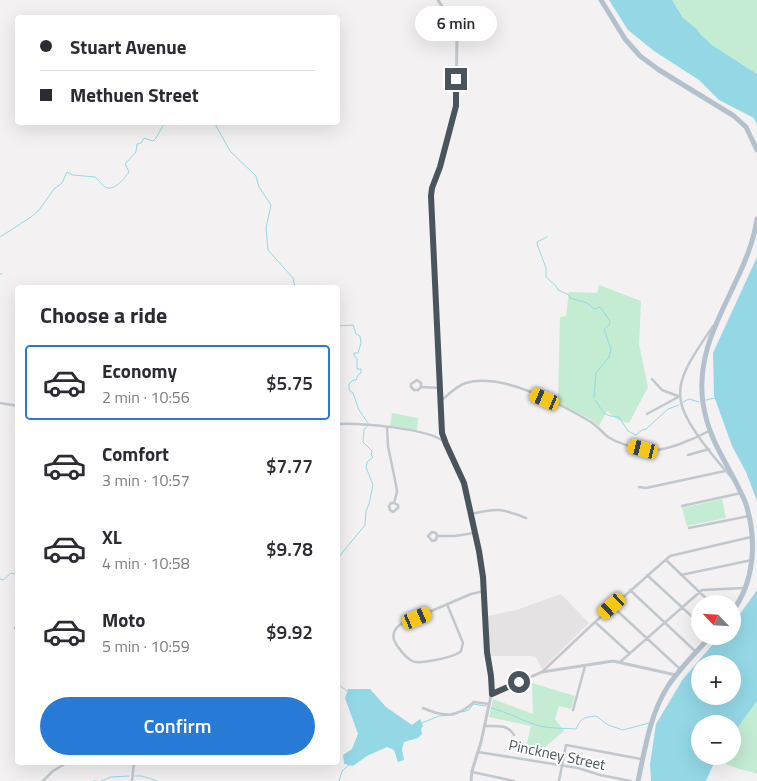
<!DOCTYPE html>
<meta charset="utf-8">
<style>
:root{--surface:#fff;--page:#f7f7f7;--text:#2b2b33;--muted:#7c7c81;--line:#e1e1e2;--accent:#277ad6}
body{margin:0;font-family:"Titillium Web",sans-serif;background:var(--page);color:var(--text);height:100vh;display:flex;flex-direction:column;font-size:19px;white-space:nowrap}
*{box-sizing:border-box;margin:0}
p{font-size:16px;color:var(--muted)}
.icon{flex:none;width:28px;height:28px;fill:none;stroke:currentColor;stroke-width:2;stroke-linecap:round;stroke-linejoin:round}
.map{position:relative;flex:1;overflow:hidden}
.side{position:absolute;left:15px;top:285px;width:325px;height:480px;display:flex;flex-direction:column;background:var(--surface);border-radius:5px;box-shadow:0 5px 20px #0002}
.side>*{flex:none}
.guide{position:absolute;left:15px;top:15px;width:325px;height:110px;border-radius:5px;box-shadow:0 5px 20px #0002;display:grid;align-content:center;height:110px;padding:0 25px;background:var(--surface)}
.needle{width:32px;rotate:295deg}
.buttons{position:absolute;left:691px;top:595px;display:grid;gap:10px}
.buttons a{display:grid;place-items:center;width:50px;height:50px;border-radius:50%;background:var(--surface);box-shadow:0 5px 20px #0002;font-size:25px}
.end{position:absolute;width:22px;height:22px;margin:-11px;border:6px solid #4a545d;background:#fff;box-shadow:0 0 0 2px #fff}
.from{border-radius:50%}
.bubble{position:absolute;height:35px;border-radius:18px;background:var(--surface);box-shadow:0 5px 20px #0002;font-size:16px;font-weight:600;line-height:35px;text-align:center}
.car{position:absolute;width:15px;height:30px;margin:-15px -8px;border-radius:6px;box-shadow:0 0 4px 1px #0007;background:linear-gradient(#f5c518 24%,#345 0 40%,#f5c518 0 76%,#345 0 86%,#f5c518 0)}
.guide b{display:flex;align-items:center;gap:18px;height:48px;font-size:19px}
.guide b+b{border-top:1px solid var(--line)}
.guide i{width:12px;height:12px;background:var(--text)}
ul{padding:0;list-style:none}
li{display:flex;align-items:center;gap:15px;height:75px;margin:0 10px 8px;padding:0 15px;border:2px solid transparent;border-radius:5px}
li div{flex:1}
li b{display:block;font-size:19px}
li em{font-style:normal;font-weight:600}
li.current{border-color:var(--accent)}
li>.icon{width:45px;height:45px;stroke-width:1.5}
h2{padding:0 25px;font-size:22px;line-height:60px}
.action{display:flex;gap:10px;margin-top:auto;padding:10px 25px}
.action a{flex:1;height:58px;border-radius:30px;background:var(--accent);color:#fff;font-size:20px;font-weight:600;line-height:58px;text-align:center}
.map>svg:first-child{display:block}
.education{fill:#e4e2e2}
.green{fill:#c3ecd2}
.water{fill:#94d8e6;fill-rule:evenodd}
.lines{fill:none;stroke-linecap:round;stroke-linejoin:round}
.stream{stroke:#94d8e6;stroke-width:1}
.minor{stroke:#c0c8ce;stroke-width:2.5}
.tertiary{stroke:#c0c8ce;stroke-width:3}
.primary{stroke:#b3c1cd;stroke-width:5}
.route{stroke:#4a545d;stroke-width:6}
.labels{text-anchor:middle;stroke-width:4;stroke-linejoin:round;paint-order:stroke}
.street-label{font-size:15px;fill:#4a545d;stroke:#fff}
</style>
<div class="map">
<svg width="757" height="781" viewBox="0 0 757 781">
<rect width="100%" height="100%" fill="#f3f1f1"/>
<path class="education" d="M561 594 589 623 542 669 536 657 532 656H489L488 616 516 610Z"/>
<path class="green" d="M672 0H757V74L712 45 701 35 697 29 683 18Z
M599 285 641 301 639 344 648 387 629 423 618 420 607 411 599 426 590 419 558 402 560 317 566 316 569 292 597 293Z
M392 413 418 418 417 430 390 426Z
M722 499 726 518 687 526 682 508Z
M532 683 575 696 571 709 559 706 555 719 564 731 545 747H526L531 726 489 717 493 699 533 714Z
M757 701V774C745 769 726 769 719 756H732L733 734Z"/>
<path class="water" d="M609 0H672L683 18 697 29 701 35 712 45 757 74V125L754 118 719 100 699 80 654 51 628 30Z
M757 257V501L746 472 732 446 714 396 713 353Z
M757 590V701L733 734 732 724H700V756H717L706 781H651L650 764 656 724 683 679 720 636H732L733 624ZM700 664H732V696H700Z
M348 689H370L386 707 412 725 420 719 423 726 421 729 422 734 418 738 404 742 402 750 404 760 398 762 394 750 387 747 367 756 353 766 344 764 343 755 352 749 358 734 345 698Z"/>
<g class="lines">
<path class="stream" d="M214 122 230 151 256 176 259 187 271 205 266 228 268 250 293 278 295 288
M0 237 31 217 39 210 54 189 62 183 67 172 73 175 95 177C99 180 102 186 107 188 115 190 125 178 129 172L125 164 136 152 137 144 141 143 144 138 153 141 156 138 165 122
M547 237 537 242V244L546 268V277L556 286 558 290 569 295 570 298 587 303 594 309 600 307 610 321 609 325 604 329 611 349 609 357 596 373 594 398
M0 274H2
M338 326 353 325 356 334 360 336 361 343 358 353H354V355L357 359V369H361V373L358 375 356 380H353L349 384V390L353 393 359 410 368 423
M595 400C604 412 602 416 619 417L628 431 636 435 642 430 646 429 668 409 679 405
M706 400 715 398
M683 402 689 399 699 402
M338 558 365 525 366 511 369 504 373 485 366 467 367 462 373 457 371 455 372 451 363 442 364 429 367 427
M0 579 3 580 11 573 18 575
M338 684 347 691
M491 708C507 712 521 720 536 725 549 729 564 728 576 729 581 718 584 717 596 716L608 725 623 730 649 723
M462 712 469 710 473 704 486 706
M422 723 439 716 454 715
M135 776H142L157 781
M93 781H96
M101 781 111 777 129 776
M339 781 342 771 349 765"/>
<path class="minor" d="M713 326C704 340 691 357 685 372 681 381 679 392 681 402 685 424 716 460 732 478
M652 379 662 390 678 396
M421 387 418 390H414L411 387V384L417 380 421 383V387L441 388
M441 401C449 394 456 386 466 383 501 372 561 404 591 422 597 426 602 432 608 437 619 444 635 448 648 450 665 452 694 439 709 431
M0 403 18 406
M647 414 680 396
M338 424C359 423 429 428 444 442
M387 427 388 446 396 485 397 492 394 503H391L389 506 390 510 393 512 398 508V505L394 503
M688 455 709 449
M639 487 646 488 725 471
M682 506 741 493
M471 514C497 508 501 508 526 518
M689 528 749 516
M437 536 436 540 432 541 428 536 432 532 436 533 437 536H455L474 533
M666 560 712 604
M647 575 700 624
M681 575 752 560
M630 590 695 651
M447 604 463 643 461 651C456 657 418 665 412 661 405 657 397 647 394 640 392 633 395 628 401 624L471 594 484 591
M612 606 680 669
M595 622 629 653
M18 624 15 628 18 631
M620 662 702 590 744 588
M543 671 595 622 670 556 751 537
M423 708C443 717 457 718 474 702L489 704
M573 710 585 666
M485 726C496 726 508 724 514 735
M478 752 578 768 600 775 631 781
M472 772 514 781
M43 781 53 771 68 762
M132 781 134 762
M559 781 566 745 641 759"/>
<path class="tertiary" d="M438 0 451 21 457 36 456 103 440 167 433 185 431 196 442 433 446 445 464 483 483 577 487 652 492 691 481 742 472 771 471 781
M492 694 542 672 613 661 676 675"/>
<path class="primary" d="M601 0 625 39 640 56 659 70 734 116 746 127 757 150
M732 612C755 581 757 540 746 504 731 467 709 444 703 403 693 333 747 285 757 219
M638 781C645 749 650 714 668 686 680 668 696 652 711 636"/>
</g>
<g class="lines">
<path class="route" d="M456 79V106L440 167 432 188 431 196 442 433 446 444 464 483 479 551 483 577 487 652 491 676 492 694 519 682"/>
</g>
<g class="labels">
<g class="street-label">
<text transform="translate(557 755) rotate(12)" y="5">Pinckney Street</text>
</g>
</g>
</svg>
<div class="buttons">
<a><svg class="needle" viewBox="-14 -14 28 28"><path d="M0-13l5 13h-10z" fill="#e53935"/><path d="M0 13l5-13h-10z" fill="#7c7c81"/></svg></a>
<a>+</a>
<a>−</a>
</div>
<i class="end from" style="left:519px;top:682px"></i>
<i class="end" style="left:456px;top:79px"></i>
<div class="bubble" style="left:415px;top:6px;width:82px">6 min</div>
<i class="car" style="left:545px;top:399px;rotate:293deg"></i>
<i class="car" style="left:643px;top:449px;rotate:284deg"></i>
<i class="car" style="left:612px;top:606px;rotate:228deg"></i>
<i class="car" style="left:417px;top:618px;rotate:67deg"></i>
<div class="guide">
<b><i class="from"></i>Stuart Avenue</b>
<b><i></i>Methuen Street</b>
</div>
<section class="side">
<h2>Choose a ride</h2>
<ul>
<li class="current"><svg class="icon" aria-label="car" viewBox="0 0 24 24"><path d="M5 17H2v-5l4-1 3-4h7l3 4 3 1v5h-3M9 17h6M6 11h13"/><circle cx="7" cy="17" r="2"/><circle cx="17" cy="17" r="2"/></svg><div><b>Economy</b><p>2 min · 10:56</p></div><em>$5.75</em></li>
<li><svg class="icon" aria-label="car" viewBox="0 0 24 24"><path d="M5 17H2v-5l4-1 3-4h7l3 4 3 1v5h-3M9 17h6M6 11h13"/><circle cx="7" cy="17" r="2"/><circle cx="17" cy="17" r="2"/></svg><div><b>Comfort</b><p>3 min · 10:57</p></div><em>$7.77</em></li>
<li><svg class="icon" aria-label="car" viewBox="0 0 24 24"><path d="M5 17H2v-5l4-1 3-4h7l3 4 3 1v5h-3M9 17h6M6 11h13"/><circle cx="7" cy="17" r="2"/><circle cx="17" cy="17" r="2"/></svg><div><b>XL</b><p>4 min · 10:58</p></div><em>$9.78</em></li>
<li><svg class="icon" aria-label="car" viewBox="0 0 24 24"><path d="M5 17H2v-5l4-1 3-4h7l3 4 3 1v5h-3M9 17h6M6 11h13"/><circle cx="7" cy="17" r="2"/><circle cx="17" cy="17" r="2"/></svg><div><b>Moto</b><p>5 min · 10:59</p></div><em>$9.92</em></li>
</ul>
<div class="action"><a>Confirm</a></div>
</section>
</div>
